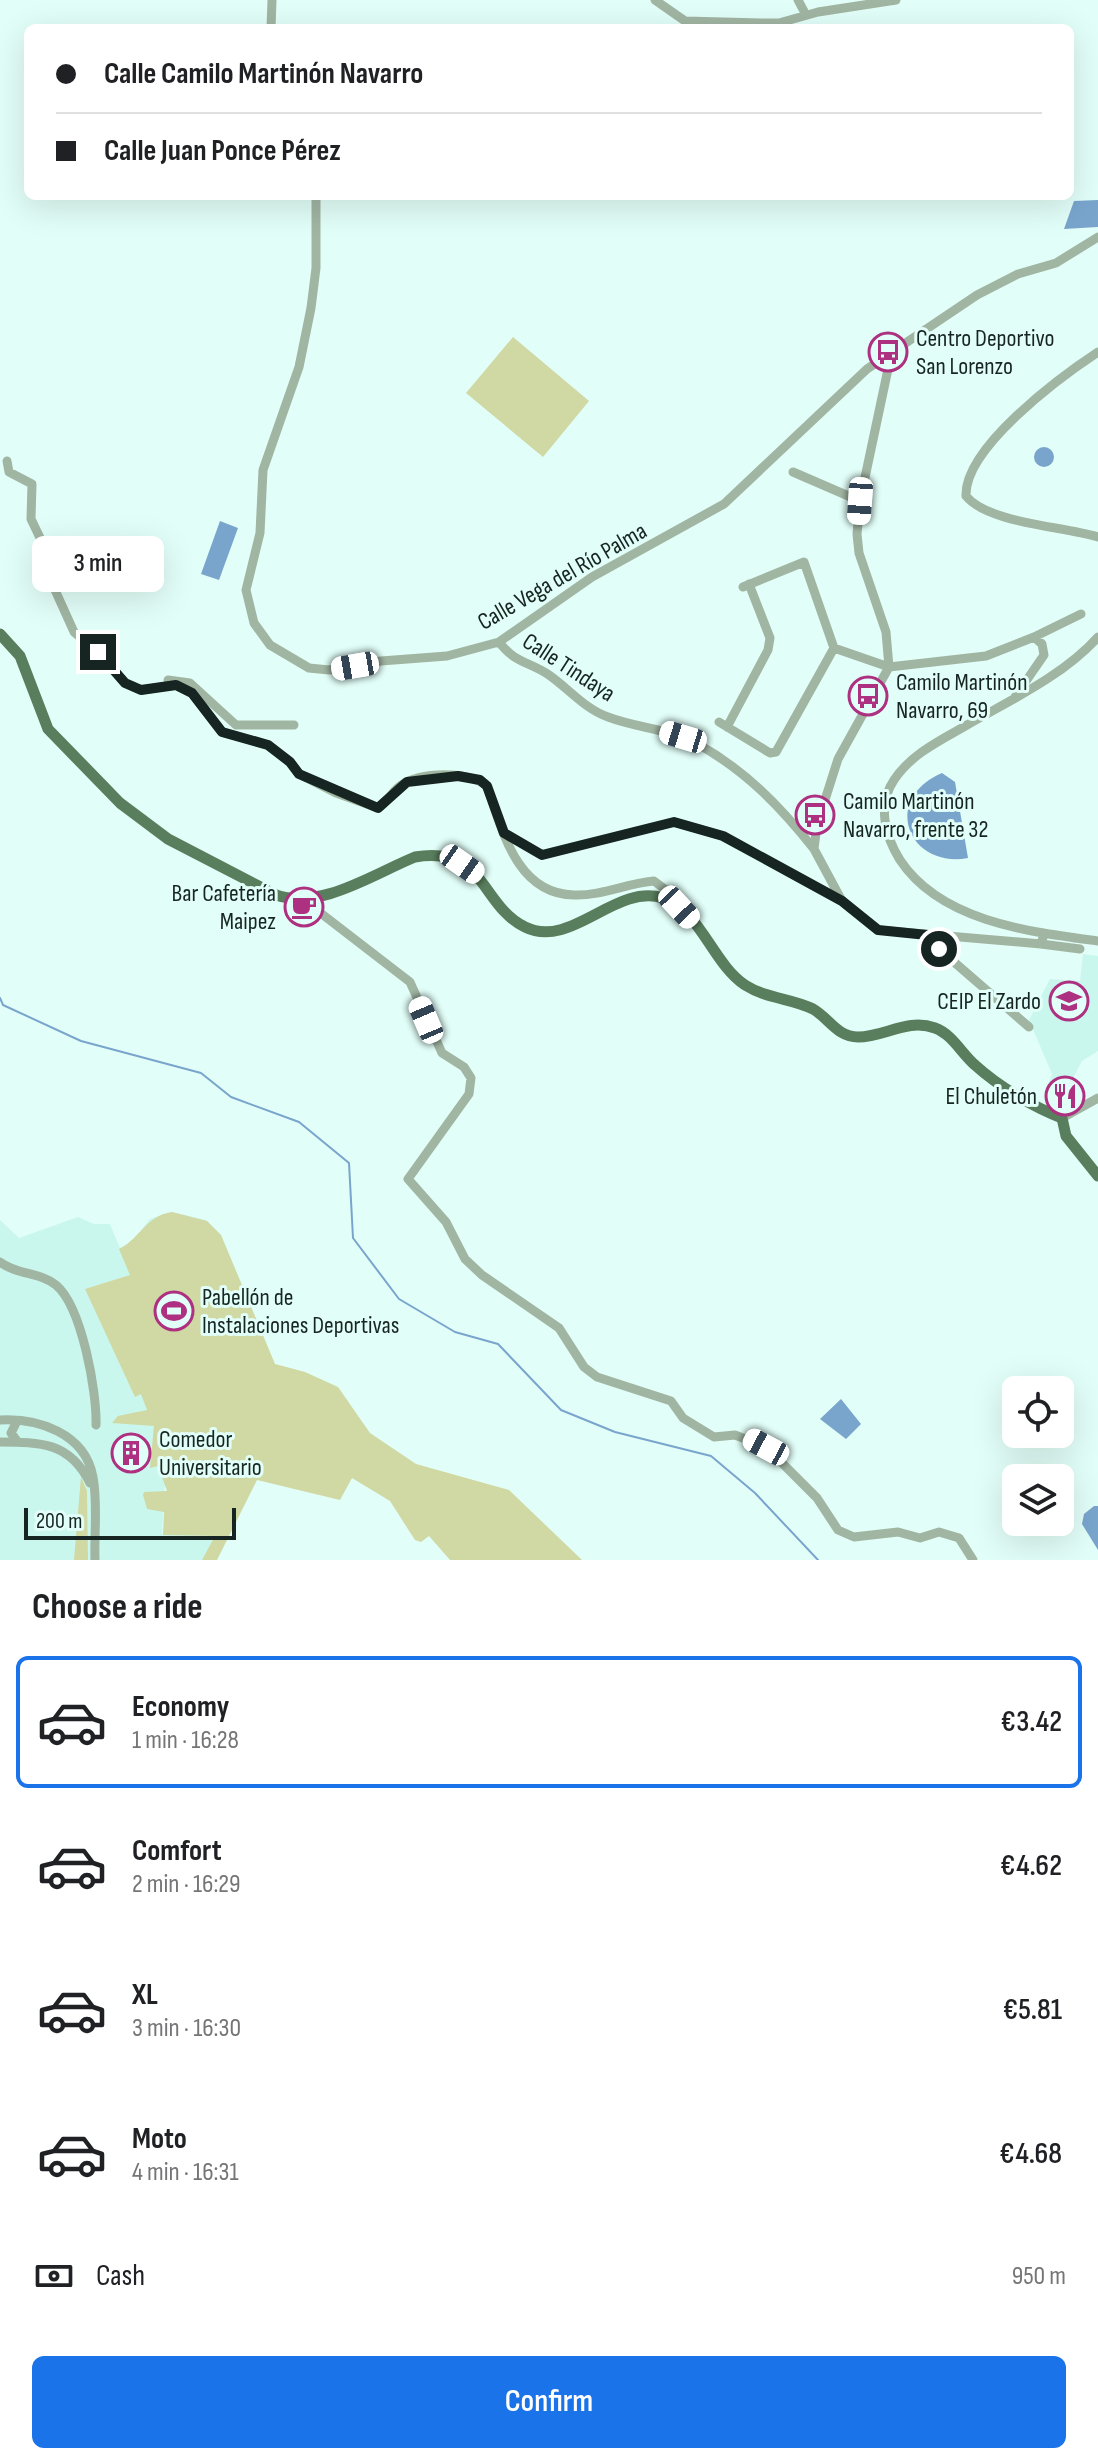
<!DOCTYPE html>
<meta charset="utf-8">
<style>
:root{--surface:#fff;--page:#f2f2f2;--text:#202124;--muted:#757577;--line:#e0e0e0;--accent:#1a73e8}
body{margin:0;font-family:"Sofia Sans Condensed",sans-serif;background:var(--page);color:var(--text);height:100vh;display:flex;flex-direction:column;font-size:30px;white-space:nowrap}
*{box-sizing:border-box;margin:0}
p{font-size:26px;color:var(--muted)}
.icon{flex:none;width:44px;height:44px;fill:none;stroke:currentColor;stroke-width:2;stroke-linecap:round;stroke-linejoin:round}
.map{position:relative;height:1560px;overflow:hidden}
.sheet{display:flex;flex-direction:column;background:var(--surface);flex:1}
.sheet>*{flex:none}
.banner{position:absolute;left:24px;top:24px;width:1050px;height:176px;border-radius:12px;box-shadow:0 8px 32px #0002;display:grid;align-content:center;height:176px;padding:0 32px;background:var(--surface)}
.buttons{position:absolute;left:1002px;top:1376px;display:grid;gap:16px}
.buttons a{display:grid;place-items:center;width:72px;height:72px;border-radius:12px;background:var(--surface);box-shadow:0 8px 32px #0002;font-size:40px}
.scale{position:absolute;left:24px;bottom:20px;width:212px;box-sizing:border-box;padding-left:8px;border:4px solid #172522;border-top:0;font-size:22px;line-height:28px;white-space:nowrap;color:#172522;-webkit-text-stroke:6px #e2fef8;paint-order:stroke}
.end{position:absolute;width:36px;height:36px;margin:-18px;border:10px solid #172522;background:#fff;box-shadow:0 0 0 4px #fff}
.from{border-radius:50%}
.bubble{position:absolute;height:56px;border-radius:12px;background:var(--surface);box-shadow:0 8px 32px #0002;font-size:26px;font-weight:600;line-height:56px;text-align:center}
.car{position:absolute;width:24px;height:48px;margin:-24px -12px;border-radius:10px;box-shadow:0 0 6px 2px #0007;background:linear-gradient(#fff 24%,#345 0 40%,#fff 0 76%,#345 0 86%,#fff 0)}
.banner b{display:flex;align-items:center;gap:28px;height:76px;font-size:30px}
.banner b+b{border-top:2px solid var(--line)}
.banner i{width:20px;height:20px;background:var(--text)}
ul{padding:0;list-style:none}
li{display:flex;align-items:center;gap:24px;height:132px;margin:0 16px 12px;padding:0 16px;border:4px solid transparent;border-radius:12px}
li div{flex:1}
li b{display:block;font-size:30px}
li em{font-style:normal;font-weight:600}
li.on{border-color:var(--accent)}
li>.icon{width:72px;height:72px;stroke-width:1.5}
h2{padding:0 32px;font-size:36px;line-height:96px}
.pay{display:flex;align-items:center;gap:20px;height:88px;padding:0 32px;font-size:30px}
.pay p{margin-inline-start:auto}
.action{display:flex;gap:16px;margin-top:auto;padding:16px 32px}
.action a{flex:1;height:92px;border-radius:12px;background:var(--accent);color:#fff;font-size:32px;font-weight:600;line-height:92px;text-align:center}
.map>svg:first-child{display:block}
.built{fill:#caf7ed}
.green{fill:#d0d8a3}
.water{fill:#79a5cd}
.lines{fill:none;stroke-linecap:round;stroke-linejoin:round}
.stream{stroke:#79a5cd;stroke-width:2}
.minor{stroke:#a1b5a3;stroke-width:9}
.major{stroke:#597e5d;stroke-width:11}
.route{stroke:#172522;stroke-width:10}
.labels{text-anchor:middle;stroke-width:6;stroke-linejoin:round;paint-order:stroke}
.poi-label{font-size:24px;fill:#172522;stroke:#e2fef8;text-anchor:start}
.street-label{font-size:24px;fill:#172522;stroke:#e2fef8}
</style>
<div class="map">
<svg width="1098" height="1560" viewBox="0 0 1098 1560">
<rect width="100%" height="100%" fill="#e2fef8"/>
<path class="built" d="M1083 954 1098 956V1051L1082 1061 1072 1080 1057 1087 1048 1085 1052 1074 1029 1020 1050 979 1080 981Z
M172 1212 206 1220 221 1235 275 1365 170 1400 162 1534 215 1536 209 1560H0V1220L19 1238 78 1217 94 1224H110L120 1248 131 1243 150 1219Z"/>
<path class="green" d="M513 337 589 401 543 457 466 393Z
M172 1212 207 1221 221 1235 275 1364 305 1372 338 1387 370 1433 416 1464 509 1490 582 1560H450L429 1536 421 1542 415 1540 390 1501 352 1478 340 1500 257 1480 217 1560H202L215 1536 163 1535 164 1512 147 1509 143 1495 144 1492 167 1491 158 1466 150 1468 154 1426 112 1423 118 1416 147 1410 141 1394 135 1397 85 1289 130 1275 119 1249C141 1238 145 1216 172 1212Z
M81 1477 87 1491 88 1560H74Z"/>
<path class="water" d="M1098 200V227L1064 229 1074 201Z
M1034 457a10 10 0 1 1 20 0a10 10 0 1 1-20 0Z
M220 521 238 528 219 580 201 574Z
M942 773 955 782 968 858C909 869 880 800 942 773Z
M841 1399 861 1424 846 1439 820 1419Z
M1094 1506H1098V1550L1082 1524 1084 1514Z"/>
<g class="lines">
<path class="stream" d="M0 998 3 1005 81 1041 201 1073 231 1097 299 1122 349 1163 353 1238 399 1299 455 1332 498 1344 561 1410 615 1432 711 1456 755 1493 818 1560"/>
<path class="minor" d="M655 0 685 21 761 23H779L818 12 896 0
M798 0 806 15
M271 28 272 0
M316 196V268L311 308 299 367 263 470 260 533 246 590 254 623 270 645 309 668 329 670 381 661 447 656 499 642 592 577 724 504 867 369 977 295 1018 274 1056 263 1098 237
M1098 352C1060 377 964 448 966 496 988 523 1061 526 1098 537
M891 355 860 501 857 534 859 553 886 632 889 667 838 759 817 825 814 849 842 901 878 930 1041 944 1044 934
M7 461 9 472 32 484 31 519 43 544 46 570 74 632 98 652 125 683 141 690 176 685 192 693 222 732 268 745 290 762 299 774 336 793 378 808C388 803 391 792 400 786 421 771 468 771 487 786 502 829 516 894 574 895 601 896 628 883 654 881L666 890 667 899
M793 472 860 501
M1034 637 1081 614
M1098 637C1064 675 1011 700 967 725 941 740 911 754 894 780 877 805 885 836 900 860 941 922 1031 932 1098 941
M499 642C516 664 528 661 549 675 569 689 585 709 608 717 637 728 669 729 696 743 745 770 780 806 814 849
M834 648 889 667 986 656 1034 637 1042 644 1044 655 1015 697
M168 680 190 683 236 725H294
M719 722 770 753 776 752 834 648 804 562 743 587
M727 727 768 650 770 638 749 584
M504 833 542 855 674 822 723 836 842 901
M305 901 410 982 442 1053 464 1067 471 1078 469 1094 408 1179 446 1222 465 1259 482 1275 559 1328 584 1367 597 1377 671 1401 683 1418 714 1437 735 1435 766 1447 817 1498 838 1530 854 1537 898 1532 920 1538 939 1532 959 1538 973 1560
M937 936 939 949 1029 1027
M1041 944 1080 949
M1062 1118 1098 1098
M0 1262C17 1275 40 1272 56 1285 82 1307 97 1392 96 1425
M0 1420C38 1418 85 1433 93 1477 98 1503 94 1534 95 1560
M17 1421 11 1433 17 1441
M0 1442C40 1442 70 1442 90 1483"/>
<path class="major" d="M0 634 20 656 48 729 120 803 168 839 276 895C321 910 373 874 415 857 485 845 481 906 525 927 571 950 615 883 663 898 700 910 713 964 745 985 767 999 791 998 813 1009 829 1018 837 1037 858 1037 885 1037 907 1018 935 1028 952 1034 962 1054 975 1065 998 1086 1033 1107 1062 1118L1066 1136 1098 1176"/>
</g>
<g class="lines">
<path class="route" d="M98 652 125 683 141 690 176 685 192 693 222 732 268 745 290 762 299 774 378 808 407 782 458 776 480 780 487 786 504 833 542 855 674 822 723 836 842 901 878 930 937 936 939 949"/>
</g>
<defs>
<symbol id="bus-ring" viewBox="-11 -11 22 22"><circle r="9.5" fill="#e2fef8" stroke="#ae3181" stroke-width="1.5"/><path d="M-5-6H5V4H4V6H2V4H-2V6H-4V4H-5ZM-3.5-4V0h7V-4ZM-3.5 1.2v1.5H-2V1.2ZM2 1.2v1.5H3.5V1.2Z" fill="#ae3181"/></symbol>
<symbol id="cafe-ring" viewBox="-11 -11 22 22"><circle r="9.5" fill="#e2fef8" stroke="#ae3181" stroke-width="1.5"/><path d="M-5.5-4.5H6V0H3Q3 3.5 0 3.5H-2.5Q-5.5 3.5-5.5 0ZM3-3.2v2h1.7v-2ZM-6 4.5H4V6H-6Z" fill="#ae3181"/></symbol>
<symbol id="school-ring" viewBox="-11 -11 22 22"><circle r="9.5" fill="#e2fef8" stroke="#ae3181" stroke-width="1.5"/><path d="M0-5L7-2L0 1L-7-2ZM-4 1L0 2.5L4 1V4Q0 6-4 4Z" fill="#ae3181"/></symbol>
<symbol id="restaurant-ring" viewBox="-11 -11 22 22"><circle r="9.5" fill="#e2fef8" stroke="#ae3181" stroke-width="1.5"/><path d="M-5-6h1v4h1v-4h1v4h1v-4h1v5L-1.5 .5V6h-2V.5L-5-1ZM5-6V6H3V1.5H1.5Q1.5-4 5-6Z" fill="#ae3181"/></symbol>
<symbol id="stadium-ring" viewBox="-11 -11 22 22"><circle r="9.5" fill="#e2fef8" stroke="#ae3181" stroke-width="1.5"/><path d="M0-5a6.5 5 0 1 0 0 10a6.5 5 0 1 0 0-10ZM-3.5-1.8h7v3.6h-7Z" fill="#ae3181"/></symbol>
<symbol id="building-ring" viewBox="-11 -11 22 22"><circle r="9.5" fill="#e2fef8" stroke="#ae3181" stroke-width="1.5"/><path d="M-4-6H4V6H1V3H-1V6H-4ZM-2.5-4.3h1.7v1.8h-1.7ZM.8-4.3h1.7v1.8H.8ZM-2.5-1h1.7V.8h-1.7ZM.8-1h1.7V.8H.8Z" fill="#ae3181"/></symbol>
</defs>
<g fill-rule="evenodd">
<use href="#bus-ring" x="866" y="330" width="44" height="44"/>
<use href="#bus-ring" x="846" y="674" width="44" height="44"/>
<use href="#bus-ring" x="793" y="793" width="44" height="44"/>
<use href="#cafe-ring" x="282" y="885" width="44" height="44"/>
<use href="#school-ring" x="1047" y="979" width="44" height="44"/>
<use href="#restaurant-ring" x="1043" y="1074" width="44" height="44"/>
<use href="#stadium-ring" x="152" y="1289" width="44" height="44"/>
<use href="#building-ring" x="109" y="1431" width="44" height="44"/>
</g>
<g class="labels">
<g class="poi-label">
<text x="916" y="346">Centro Deportivo<tspan x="916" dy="28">San Lorenzo</tspan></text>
<text x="896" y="690">Camilo Martinón<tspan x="896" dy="28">Navarro, 69</tspan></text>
<text x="843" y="809">Camilo Martinón<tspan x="843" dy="28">Navarro, frente 32</tspan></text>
<text x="276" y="901" text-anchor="end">Bar Cafetería<tspan x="276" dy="28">Maipez</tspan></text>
<text x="1041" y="1009" text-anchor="end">CEIP El Zardo</text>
<text x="1037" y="1104" text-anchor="end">El Chuletón</text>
<text x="202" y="1305">Pabellón de<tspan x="202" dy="28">Instalaciones Deportivas</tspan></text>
<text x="159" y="1447">Comedor<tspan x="159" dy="28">Universitario</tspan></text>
</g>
<g class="street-label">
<text transform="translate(562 576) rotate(-30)" y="8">Calle Vega del Río Palma</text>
<text transform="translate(569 667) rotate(33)" y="8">Calle Tindaya</text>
</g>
</g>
</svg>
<div class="buttons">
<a><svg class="icon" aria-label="locate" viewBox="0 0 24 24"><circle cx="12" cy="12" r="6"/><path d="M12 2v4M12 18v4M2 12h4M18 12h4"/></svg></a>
<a><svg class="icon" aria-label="layers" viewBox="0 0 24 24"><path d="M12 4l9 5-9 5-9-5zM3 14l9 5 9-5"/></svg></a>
</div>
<div class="scale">200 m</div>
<i class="end from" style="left:939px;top:949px"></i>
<i class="end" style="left:98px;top:652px"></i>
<div class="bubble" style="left:32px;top:536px;width:132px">3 min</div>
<i class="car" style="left:860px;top:501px;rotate:184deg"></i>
<i class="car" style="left:355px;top:666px;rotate:260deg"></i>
<i class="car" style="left:683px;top:737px;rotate:287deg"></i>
<i class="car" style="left:462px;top:864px;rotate:125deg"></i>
<i class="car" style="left:679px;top:907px;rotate:137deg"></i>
<i class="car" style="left:426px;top:1020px;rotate:337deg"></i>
<i class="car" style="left:766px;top:1447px;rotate:298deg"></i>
<div class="banner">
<b><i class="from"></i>Calle Camilo Martinón Navarro</b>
<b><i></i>Calle Juan Ponce Pérez</b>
</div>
</div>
<section class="sheet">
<h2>Choose a ride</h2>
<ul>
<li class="on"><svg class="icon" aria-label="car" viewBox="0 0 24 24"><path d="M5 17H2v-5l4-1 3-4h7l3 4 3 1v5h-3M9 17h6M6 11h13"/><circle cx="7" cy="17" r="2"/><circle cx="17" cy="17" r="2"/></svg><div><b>Economy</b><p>1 min · 16:28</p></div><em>€3.42</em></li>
<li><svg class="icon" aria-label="car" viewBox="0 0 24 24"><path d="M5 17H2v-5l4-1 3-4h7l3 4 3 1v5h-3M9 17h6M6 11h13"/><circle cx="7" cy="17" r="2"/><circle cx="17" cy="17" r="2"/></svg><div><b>Comfort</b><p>2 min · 16:29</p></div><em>€4.62</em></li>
<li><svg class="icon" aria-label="car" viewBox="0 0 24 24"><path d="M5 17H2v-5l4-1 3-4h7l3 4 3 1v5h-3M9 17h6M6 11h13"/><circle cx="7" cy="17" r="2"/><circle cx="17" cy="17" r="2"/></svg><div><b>XL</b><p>3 min · 16:30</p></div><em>€5.81</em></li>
<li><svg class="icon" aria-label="car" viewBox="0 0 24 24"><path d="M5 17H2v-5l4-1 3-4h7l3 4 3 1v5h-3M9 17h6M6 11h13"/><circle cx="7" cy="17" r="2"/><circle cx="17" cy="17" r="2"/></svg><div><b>Moto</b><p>4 min · 16:31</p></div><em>€4.68</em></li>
</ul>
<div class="pay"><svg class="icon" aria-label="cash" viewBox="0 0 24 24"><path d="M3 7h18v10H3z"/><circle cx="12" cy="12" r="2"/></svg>Cash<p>950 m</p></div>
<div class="action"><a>Confirm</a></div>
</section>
